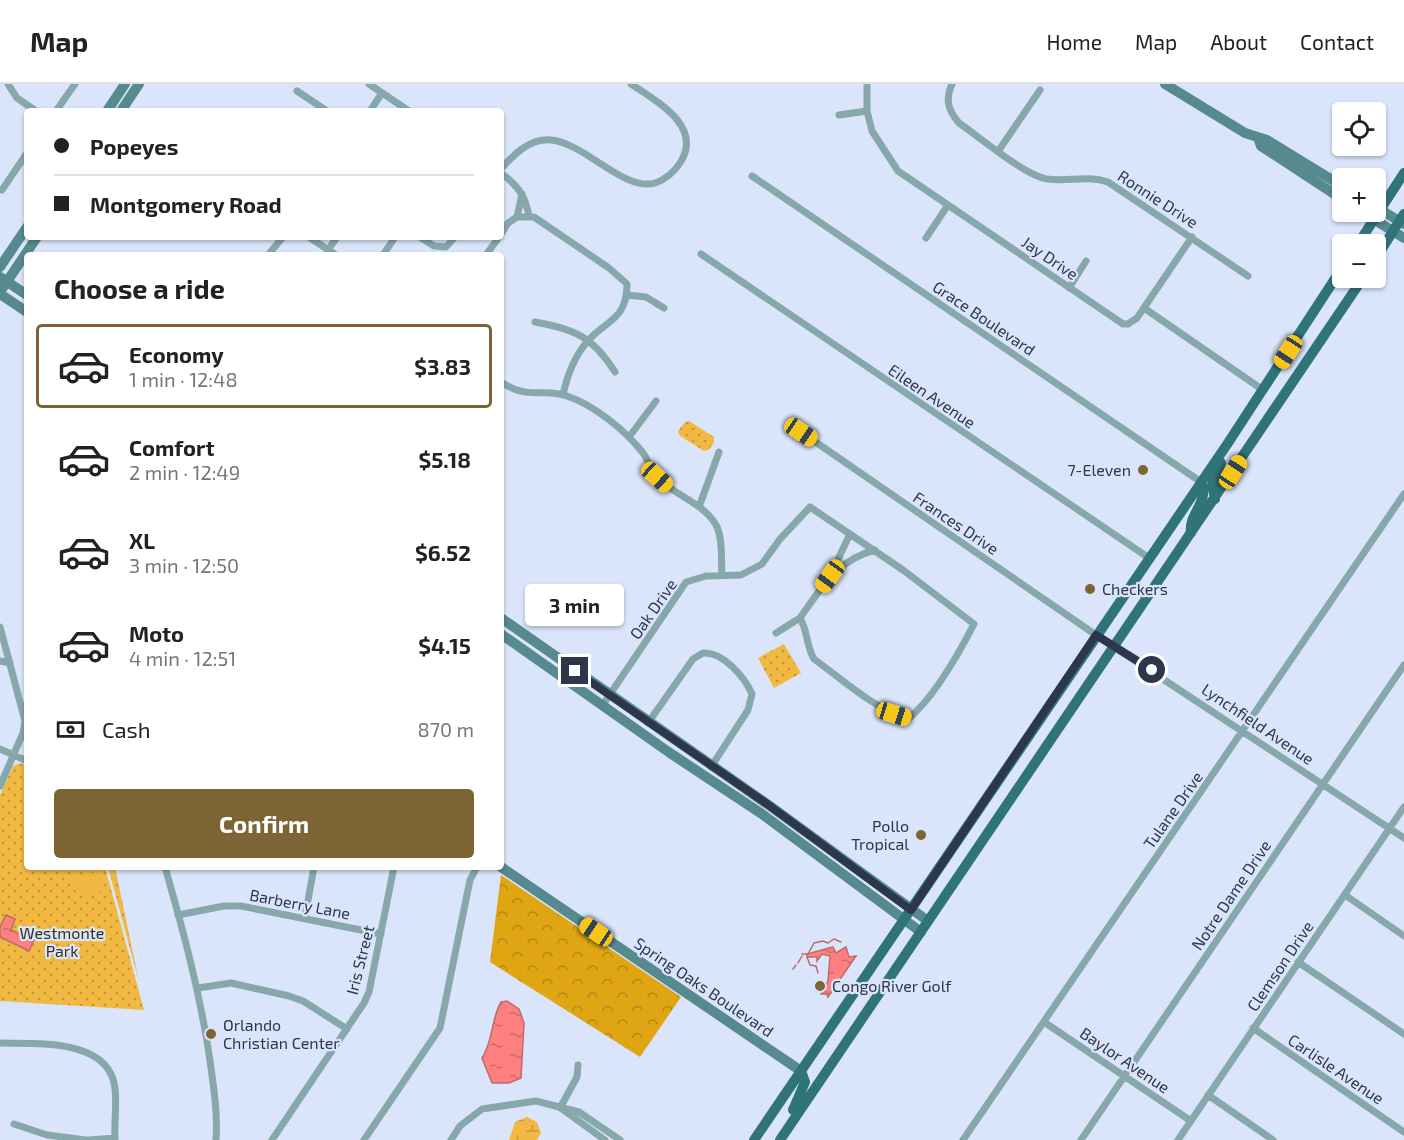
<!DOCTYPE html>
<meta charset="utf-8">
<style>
:root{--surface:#fff;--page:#f6f6f6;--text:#222;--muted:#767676;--line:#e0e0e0;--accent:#7c6434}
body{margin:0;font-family:"Exo 2",sans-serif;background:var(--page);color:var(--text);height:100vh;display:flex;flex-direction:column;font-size:22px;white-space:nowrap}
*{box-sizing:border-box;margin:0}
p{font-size:20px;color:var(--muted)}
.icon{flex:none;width:33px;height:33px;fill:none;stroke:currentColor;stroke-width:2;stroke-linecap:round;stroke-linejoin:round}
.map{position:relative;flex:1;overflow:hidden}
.side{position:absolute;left:24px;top:168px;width:480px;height:618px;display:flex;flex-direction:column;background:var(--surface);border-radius:6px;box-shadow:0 2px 4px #0004}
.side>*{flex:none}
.guide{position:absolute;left:24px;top:24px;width:480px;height:132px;border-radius:6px;box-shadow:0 2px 4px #0004;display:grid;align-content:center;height:132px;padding:0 30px;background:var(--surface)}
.tools{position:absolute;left:1332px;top:18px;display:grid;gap:12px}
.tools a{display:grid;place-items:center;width:54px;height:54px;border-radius:6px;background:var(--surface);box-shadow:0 2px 4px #0004;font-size:30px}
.end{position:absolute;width:27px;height:27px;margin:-14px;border:8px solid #2c374c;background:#fff;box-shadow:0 0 0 3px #fff}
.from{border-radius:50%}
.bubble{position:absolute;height:42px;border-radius:6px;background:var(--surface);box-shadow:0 2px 4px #0004;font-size:20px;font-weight:700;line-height:42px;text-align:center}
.car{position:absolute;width:18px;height:36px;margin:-18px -9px;border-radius:8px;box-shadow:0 0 4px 2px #0007;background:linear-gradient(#f5c518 24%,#345 0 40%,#f5c518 0 76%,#345 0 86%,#f5c518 0)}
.guide b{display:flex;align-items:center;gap:21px;height:57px;font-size:22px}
.guide b+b{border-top:2px solid var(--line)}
.guide i{width:15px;height:15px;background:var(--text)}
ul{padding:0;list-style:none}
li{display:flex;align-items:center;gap:18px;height:84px;margin:0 12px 9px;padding:0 18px;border:3px solid transparent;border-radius:6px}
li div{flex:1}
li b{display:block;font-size:22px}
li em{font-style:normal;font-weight:700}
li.current{border-color:var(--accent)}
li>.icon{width:54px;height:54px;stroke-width:1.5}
h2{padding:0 30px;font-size:27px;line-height:72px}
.pay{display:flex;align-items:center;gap:15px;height:66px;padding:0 30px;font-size:22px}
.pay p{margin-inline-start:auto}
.button{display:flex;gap:12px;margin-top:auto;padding:12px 30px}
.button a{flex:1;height:69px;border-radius:6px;background:var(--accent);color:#fff;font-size:24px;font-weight:700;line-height:69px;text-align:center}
header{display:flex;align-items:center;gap:36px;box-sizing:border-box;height:84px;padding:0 30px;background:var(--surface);border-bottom:2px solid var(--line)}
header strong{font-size:28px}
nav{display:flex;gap:33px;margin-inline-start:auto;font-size:21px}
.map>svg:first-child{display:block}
.forest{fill:url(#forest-crowns)}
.wetland{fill:url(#wetland-marsh)}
.park{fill:url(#park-dots)}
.pitch{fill:#f1b941}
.water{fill:url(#water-ripples);stroke:#be6a6f;stroke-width:1.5}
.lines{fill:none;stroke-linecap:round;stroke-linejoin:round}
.stream{stroke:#be6a6f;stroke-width:1.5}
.street{stroke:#87a8ab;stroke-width:7}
.secondary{stroke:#578a8e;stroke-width:10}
.primary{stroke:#30747a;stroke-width:10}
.route{stroke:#2c374c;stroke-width:8}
.poi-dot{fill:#7c6434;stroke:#dae5fb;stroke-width:2}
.labels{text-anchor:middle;stroke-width:4.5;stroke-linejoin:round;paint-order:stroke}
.street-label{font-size:16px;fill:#2c374c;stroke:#dae5fb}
.poi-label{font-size:16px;fill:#2c374c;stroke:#dae5fb;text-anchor:start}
.park-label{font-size:16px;fill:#3b301b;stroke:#dae5fb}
</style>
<header>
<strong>Map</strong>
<nav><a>Home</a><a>Map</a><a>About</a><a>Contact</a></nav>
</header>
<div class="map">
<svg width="1404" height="1056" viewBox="0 0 1404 1056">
<defs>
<pattern id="forest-crowns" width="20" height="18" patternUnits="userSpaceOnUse" patternTransform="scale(1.5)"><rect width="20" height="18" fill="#dfa512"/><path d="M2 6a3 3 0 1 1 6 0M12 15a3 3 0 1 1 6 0" fill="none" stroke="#b58713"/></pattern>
<pattern id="wetland-marsh" width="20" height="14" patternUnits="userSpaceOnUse" patternTransform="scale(1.5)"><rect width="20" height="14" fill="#f1b941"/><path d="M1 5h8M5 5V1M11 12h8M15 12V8" fill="none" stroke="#c39739"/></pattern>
<pattern id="park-dots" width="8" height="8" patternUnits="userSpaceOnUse" patternTransform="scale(1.5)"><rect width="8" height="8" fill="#f1b941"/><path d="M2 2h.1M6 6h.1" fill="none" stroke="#c39739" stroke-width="1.8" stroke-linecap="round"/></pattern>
<pattern id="water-ripples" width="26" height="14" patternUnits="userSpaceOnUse" patternTransform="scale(1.5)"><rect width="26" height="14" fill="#fd807e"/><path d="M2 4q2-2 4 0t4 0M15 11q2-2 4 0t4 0" fill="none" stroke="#cd6a69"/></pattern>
</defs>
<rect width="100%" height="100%" fill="#dae5fb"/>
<path class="forest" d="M501 791 681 913 640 973 490 878Z"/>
<path class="wetland" d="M527 1033 537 1038 541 1049 537 1056H509L515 1038Z"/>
<path class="park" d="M689 337 714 353V358L709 366 704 367 680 352 678 347 685 338Z
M784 560 801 589 774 604 758 574Z
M20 679 27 682V783H105L144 926 0 917V711L13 682Z
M108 783H115L139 898Z"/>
<path class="pitch" d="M97 788 104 806 77 812 73 795Z"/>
<path class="water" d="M6 831 15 835 11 846 22 851 26 842 38 847 29 867 0 853V843Z
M833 863 836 869 846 863 849 873 856 872 828 913 827 910H821L828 897 830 872 822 870 817 877V873H807V870Z
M507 917 519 925 524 939 521 994 509 999H492L482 974C493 958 491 935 501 918Z"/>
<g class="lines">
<path class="stream" d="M802 870H808L814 859 823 857 828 859 834 855 841 858
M807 873 810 881 816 882 818 889
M798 879 802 872
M793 885 796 881"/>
<path class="street" d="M8 0 17 14 36 27
M369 0 409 27
M867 0V27L872 47 898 87 1123 240H1128L1137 234 1192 153
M952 0C945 16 948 26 959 39 981 54 1024 91 1047 95 1068 98 1087 91 1108 98L1248 192
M297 7 327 27
M56 27 75 0
M370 27 382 9
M839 31 867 27
M999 66 1040 6
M501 85C513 71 530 54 551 56 585 59 624 108 655 99 665 96 675 87 680 79 704 42 656 17 631 0
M501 89C518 102 525 111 529 132
M752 92 1201 398
M2 106 27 69
M517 133 522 110
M501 150 508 139 517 133H534L609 184 627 200C627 237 605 236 586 259 573 275 567 292 563 311
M309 153 336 171
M420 153 434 162 446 163 455 153
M926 154 948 121
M328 166 337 153
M701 170 1149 474
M268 171 283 153
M383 171 395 153
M486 171 499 153
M1069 204 1086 177
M627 211 646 213 664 224
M1144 224 1263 306
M535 238C575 245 593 253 615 288
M501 298C529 317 544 303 567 312 594 321 625 346 643 369 649 377 652 389 660 396 677 412 704 420 716 441 723 454 721 477 722 491
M801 348 1096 551 1404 754
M629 353 656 317
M699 423 719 368
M831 490 850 450
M0 543 25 637 23 649 0 702
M776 549 800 534
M0 577 10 579
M602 622 686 498 706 492 741 491 762 480 780 455 810 423 903 486 974 540C959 569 934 614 908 635 873 624 843 596 814 575 806 562 808 547 800 534 822 503 837 476 875 466
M648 639 693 575 703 569C723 567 745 594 752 610L748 626 711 683
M0 665 27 677
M165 783C183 846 199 905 209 970 213 999 218 1027 216 1056
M1345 811 1404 852
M178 831 224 822H241L381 850
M305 833 314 783
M1298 878 1404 950
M198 904 231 899 289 912 303 917 347 945
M1044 938 1191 1037
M1253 944 1404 1048
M0 959C37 960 109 954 115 1004 117 1021 114 1039 115 1056
M1208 1011 1273 1056
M560 1024 577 993 578 981
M562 1025 605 1056
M14 1040 47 1051 86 1056
M89 1056 115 1054
M272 1056 364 919 369 908 394 783
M364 1056 440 944 470 796 477 783
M451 1056 460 1042 482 1025 536 1017 579 1028 620 1056
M963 1056 1404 410
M1081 1056 1404 581
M1178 1056 1404 723"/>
<path class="secondary" d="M1165 0 1245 49 1267 56 1342 102
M107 27 125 0
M121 27 139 0
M1258 54 1261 62 1342 115
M1376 123 1404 140
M1362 128 1404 154
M0 183 27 143
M0 193 27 211
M0 208 37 153
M0 210 27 228
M501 534 770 722 928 837
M501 550 670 669 762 730 921 848
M501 783 801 987"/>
<path class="primary" d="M1358 160 1404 89
M1376 174 1404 130
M1215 415 1212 401 1221 379
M1191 449C1188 429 1210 419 1201 398
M793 1026 805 998 801 987
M754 1056 1228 359 1342 184
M780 1056 1363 194"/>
</g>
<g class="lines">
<path class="route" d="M575 587 770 722 911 826 1096 551 1152 586"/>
</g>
<g class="poi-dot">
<circle cx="1143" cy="386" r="6"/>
<circle cx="1090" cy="505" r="6"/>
<circle cx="921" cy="751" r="6"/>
<circle cx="820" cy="902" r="6"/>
<circle cx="211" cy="950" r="6"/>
</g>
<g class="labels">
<g class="street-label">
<text transform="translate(1158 115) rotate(33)" y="6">Ronnie Drive</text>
<text transform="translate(1050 174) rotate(34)" y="6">Jay Drive</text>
<text transform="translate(984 234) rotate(34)" y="6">Grace Boulevard</text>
<text transform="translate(932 312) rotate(34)" y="6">Eileen Avenue</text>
<text transform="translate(956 439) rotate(34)" y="6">Frances Drive</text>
<text transform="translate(653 525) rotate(-55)" y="6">Oak Drive</text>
<text transform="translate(1258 640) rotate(34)" y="6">Lynchfield Avenue</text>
<text transform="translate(1173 726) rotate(-55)" y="6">Tulane Drive</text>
<text transform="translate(1231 811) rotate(-56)" y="6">Notre Dame Drive</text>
<text transform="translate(300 820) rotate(11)" y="6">Barberry Lane</text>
<text transform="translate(360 876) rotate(-76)" y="6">Iris Street</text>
<text transform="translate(1280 882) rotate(-56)" y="6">Clemson Drive</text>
<text transform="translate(704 903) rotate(34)" y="6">Spring Oaks Boulevard</text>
<text transform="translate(1125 976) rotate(34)" y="6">Baylor Avenue</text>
<text transform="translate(1336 985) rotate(34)" y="6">Carlisle Avenue</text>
</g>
<g class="poi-label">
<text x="1131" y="392" text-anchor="end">7-Eleven</text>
<text x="1102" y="511">Checkers</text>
<text x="909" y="748" text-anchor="end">Pollo<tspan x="909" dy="18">Tropical</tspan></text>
<text x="832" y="908">Congo River Golf</text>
<text x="223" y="947">Orlando<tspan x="223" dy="18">Christian Center</tspan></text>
</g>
<g class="park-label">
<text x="62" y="855">Westmonte<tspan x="62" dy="18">Park</tspan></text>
</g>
</g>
</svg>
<div class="tools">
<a><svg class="icon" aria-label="locate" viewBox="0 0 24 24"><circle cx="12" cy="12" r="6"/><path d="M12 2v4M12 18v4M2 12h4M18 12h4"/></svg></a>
<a>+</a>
<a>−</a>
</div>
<i class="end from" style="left:1152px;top:586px"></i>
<i class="end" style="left:575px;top:587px"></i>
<div class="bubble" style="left:525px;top:500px;width:99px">3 min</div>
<i class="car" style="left:1288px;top:268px;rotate:213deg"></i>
<i class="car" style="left:801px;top:348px;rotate:124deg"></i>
<i class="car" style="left:1233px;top:388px;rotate:33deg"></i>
<i class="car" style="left:657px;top:393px;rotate:132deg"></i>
<i class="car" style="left:830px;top:492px;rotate:216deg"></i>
<i class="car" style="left:894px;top:630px;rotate:107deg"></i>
<i class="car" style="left:596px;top:848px;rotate:304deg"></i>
<div class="guide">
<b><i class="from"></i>Popeyes</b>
<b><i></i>Montgomery Road</b>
</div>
<section class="side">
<h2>Choose a ride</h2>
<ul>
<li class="current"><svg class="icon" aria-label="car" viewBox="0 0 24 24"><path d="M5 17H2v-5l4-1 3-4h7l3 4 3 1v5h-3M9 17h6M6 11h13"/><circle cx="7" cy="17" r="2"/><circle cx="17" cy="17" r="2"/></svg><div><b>Economy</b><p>1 min · 12:48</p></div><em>$3.83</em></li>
<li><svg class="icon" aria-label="car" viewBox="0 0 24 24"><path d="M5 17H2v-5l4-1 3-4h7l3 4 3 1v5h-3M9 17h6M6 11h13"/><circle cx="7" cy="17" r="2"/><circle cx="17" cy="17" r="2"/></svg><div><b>Comfort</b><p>2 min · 12:49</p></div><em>$5.18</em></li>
<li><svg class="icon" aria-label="car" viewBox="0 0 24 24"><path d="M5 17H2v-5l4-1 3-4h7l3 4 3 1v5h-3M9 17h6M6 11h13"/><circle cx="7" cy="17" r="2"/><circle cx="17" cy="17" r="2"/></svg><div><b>XL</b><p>3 min · 12:50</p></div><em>$6.52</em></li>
<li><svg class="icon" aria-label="car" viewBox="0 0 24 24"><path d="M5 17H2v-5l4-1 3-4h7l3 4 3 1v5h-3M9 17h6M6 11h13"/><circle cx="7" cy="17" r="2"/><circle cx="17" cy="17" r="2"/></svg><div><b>Moto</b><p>4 min · 12:51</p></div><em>$4.15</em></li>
</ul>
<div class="pay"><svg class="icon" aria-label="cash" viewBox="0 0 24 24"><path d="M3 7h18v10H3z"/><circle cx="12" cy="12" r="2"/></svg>Cash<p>870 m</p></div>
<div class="button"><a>Confirm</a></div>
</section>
</div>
